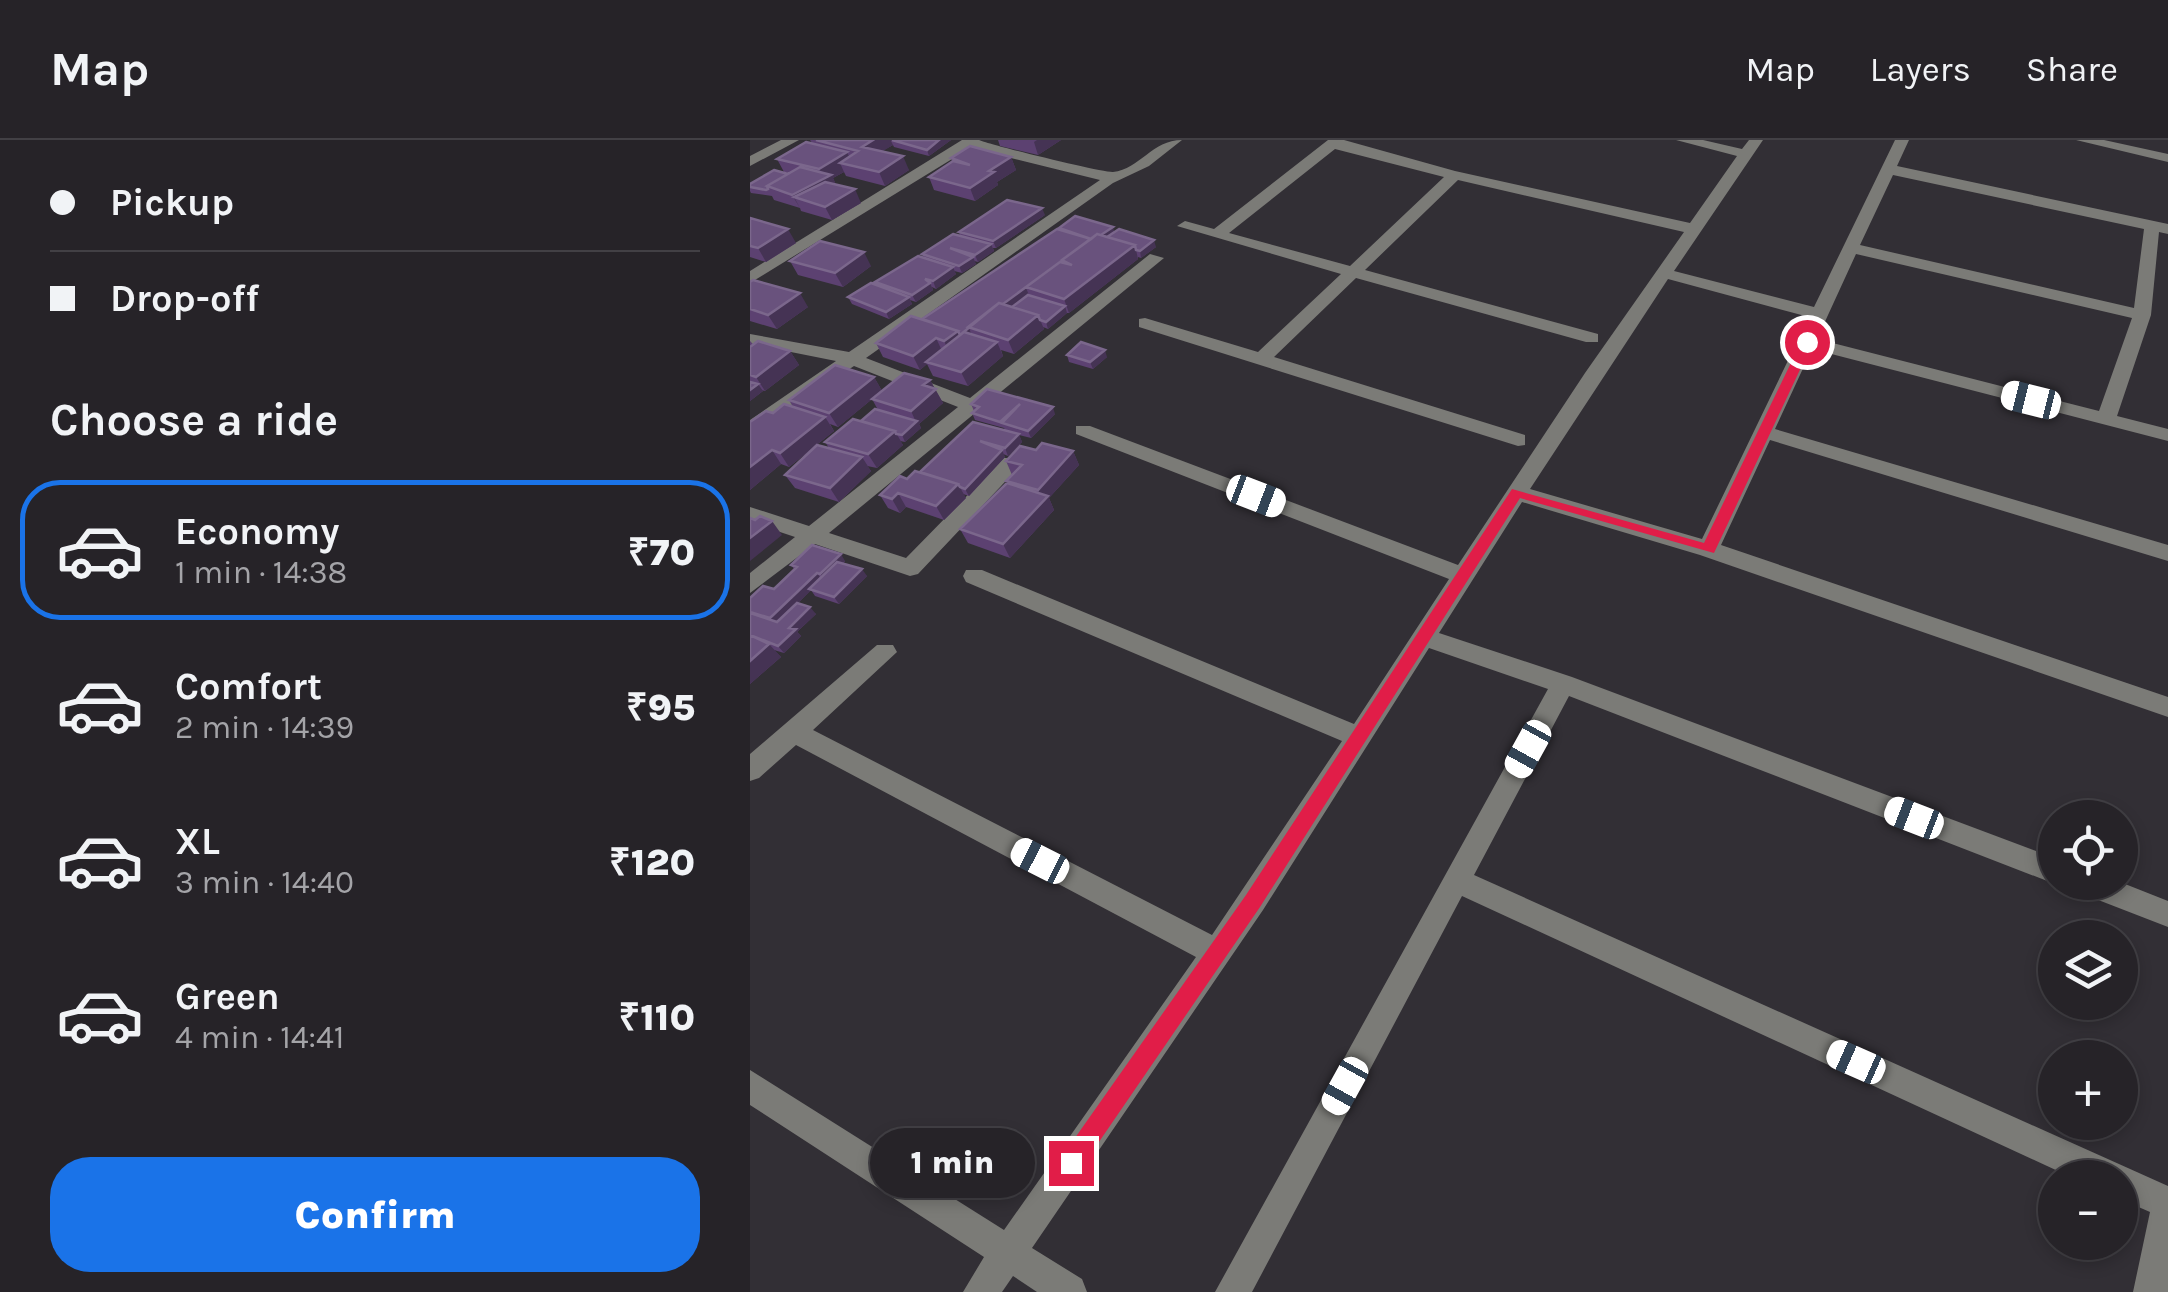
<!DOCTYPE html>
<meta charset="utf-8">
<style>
:root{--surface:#262328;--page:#322f34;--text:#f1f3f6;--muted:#a4a4a8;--line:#424045;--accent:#1a73e8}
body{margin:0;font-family:Karla,sans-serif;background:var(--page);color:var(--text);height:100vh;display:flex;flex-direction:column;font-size:38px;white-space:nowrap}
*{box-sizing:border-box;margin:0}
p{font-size:32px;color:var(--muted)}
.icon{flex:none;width:55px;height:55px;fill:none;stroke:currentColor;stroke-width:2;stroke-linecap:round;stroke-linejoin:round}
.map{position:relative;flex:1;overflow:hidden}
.drawer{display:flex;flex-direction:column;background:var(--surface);width:750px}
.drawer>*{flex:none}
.top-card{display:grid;align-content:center;height:220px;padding:0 50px;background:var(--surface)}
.buttons{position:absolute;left:1288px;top:660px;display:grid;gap:20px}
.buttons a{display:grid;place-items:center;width:100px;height:100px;border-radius:50%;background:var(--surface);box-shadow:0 5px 15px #0003,0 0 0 2px var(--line);font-size:50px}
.end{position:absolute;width:45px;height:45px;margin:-22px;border:12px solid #e11d48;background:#fff;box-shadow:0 0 0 5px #fff}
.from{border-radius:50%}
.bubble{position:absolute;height:70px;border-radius:35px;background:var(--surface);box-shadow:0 5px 15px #0003,0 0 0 2px var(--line);font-size:32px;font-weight:800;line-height:70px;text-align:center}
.car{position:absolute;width:30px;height:60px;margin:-30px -15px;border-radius:12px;box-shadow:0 0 8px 2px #0007;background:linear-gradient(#fff 24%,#345 0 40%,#fff 0 76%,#345 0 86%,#fff 0)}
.top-card b{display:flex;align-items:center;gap:35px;height:95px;font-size:38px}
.top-card b+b{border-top:2px solid var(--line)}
.top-card i{width:25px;height:25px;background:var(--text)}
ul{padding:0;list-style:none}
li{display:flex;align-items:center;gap:30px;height:140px;margin:0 20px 15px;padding:0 30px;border:5px solid transparent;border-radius:40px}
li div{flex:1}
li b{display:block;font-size:38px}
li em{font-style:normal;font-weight:800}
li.selected{border-color:var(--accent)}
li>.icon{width:90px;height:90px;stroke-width:1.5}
h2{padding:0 50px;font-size:45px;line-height:120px}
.action{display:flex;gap:20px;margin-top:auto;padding:20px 50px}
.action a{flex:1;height:115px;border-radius:40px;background:var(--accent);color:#fff;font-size:40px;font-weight:800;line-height:115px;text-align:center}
header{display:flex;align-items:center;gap:60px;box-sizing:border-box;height:140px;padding:0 50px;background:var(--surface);border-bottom:2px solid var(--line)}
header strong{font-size:48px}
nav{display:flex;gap:55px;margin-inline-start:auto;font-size:35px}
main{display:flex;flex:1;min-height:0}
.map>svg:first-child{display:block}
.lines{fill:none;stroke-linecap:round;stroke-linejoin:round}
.minor{fill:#7b7b77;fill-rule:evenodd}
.wall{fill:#5c4171}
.shaded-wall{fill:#453354}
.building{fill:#69527d;stroke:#7b678c;stroke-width:2.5}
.route{fill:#e11d48}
</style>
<header>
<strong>Map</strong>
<nav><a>Map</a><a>Layers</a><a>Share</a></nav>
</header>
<main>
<section class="drawer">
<div class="top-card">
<b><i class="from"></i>Pickup</b>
<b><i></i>Drop-off</b>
</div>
<h2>Choose a ride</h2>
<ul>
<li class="selected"><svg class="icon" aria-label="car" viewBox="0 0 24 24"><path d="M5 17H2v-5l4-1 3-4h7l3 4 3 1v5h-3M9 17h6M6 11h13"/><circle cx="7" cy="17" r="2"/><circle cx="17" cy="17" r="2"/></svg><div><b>Economy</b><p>1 min · 14:38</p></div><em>₹70</em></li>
<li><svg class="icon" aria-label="car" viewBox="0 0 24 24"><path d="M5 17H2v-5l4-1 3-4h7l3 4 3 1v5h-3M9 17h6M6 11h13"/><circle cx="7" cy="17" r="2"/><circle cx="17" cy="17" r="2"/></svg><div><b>Comfort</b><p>2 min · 14:39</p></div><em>₹95</em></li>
<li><svg class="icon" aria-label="car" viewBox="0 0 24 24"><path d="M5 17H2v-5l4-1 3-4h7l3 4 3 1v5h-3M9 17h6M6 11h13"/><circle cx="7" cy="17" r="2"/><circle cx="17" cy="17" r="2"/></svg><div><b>XL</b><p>3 min · 14:40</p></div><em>₹120</em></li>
<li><svg class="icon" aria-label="car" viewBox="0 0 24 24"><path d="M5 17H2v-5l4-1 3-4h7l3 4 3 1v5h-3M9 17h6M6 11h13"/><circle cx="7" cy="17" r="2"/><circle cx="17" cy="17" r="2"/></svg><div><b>Green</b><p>4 min · 14:41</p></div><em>₹110</em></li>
</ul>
<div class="action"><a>Confirm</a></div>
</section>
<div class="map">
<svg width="1418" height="1152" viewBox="0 0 1418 1152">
<rect width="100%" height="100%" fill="#322f35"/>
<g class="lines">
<path class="minor" d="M31 0H49L0 26V16Z
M212 0H229C240 5 354 33 363 32 390 29 402 0 432 0L399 26 363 43 116 218 220 258 400 114 414 118 79 393 156 418 254 318H268V328L168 434 160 436 65 404 0 453V433L45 397 0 382V367L59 386 208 267 104 226 0 295V280L86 221 0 204V194L99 212 350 40 220 8 0 143V131Z
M578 0H594L705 31 940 83 987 16 926 0H953L992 9 999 0H1013L924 131 1064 167 1145 0H1159L1147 26 1418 84V94L1409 92 1401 175 1367 276 1418 289V301L1062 209 1025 289 1418 405V421L1020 300 971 405 1418 557V577L950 415 772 362 689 493 822 537 1305 718V744L819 556 724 735 1418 1046V1152H1383L1400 1072 1370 1059V1038H1323L712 756 502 1152H465L798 549 679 508 513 770 282 1108 332 1139 337 1152H287L263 1136 252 1152H213L234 1117 0 965V930L254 1090 446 817 46 605 9 638 0 641V614L127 505H143L147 512 63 590 462 795 592 601 216 442 213 436 216 430H232L604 584 699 439 326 294V286H340L708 425 835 233 934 92 708 40 615 130 848 194V202H836L606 138 524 217 775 295V305L768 306 389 187V179L395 178 508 212 591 134 427 86 435 81 464 89ZM585 9 694 37 600 126 479 93ZM1143 35 1394 89 1384 168 1110 105ZM1106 114 1382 178 1349 271 1067 199ZM918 139 1059 177 952 399 780 349Z
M1326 0H1354L1418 14V22Z
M1321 742H1370L1418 761V787L1325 751Z"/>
</g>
<path class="wall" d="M60 0H201L179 16 144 7 143 5 132 11 159 30 135 46 96 36 94 32 83 38 86 45 111 63 82 80 51 71 50 68 24 60 22 56 1 53 0 51V44L39 33 34 32 27 19 62 3Z
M248 0H311L288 15 250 6Z
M261 17 266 30 247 42 248 45 225 61 184 50 179 37 202 22 201 18Z
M295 75 246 108H243L244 111 228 122 224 121 226 124 212 133 204 131 206 134 186 149 182 147 183 150 166 162 160 160 162 164 139 179 102 164 98 157 127 145 125 142 174 118 172 114 210 96 209 92Z
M0 78 46 103 16 122 0 117Z
M309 88 364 92 406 107 391 118 388 117V119L319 173H317L298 189 293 187 294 189 264 214 251 210 253 216 218 246 183 236 177 224 170 230 133 217 126 203 172 179 310 90Z
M40 121 121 126 93 147 48 135Z
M0 142 58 167 27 189 0 181Z
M0 201 3 204 40 211 49 225 15 251 11 250 13 251 0 261Z
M317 215 357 217 343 229 319 222Z
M124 237 132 251 88 287 80 284 84 291 39 327 31 324 0 350V282L43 267 39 260Z
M180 240 193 263 169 284 171 288 155 302 150 301 153 305 127 328 117 326 121 331 89 362 45 348 35 335 79 308 75 302 128 270 122 259Z
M221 264 305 274 281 298 269 295 272 302 258 316 253 314 255 317 219 356 213 354 216 358 194 380 156 367 150 373 138 368 130 355 170 332 255 290 254 288 225 280 222 273 224 271Z
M286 310 323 311 329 325 299 358 304 370 260 418 218 403 210 389 257 343 256 341 262 335 256 321Z
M95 421 93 424 117 436 89 464 65 456 61 450 48 463 66 474 47 492 51 496 34 513 24 510 31 517 0 544V458L24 449 44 429 41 425Z"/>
<path class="shaded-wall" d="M123 0H146L141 1 143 5 118 20 112 7Z
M189 0H201L179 16 177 10Z
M287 0H311L288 15 284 2Z
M97 12 104 26 90 23 94 32 83 38 88 49 44 57 50 68 42 55 73 39 69 29Z
M153 16 159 30 135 46 129 32Z
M261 17 266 30 247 42 248 45 225 61 220 48 239 31Z
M105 49 111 63 82 80 75 67Z
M292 68 295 75 246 108 243 101Z
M363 87 365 94 314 121Z
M38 89 46 103 16 122 8 108Z
M404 100 406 107 391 118 390 111Z
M241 104 244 111 228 122 225 115Z
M385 105 388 119 319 173 314 159Z
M114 112 121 126 93 147 85 133Z
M223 117 226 124 212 133 209 126Z
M203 127 206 134 186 149 183 141Z
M180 143 183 150 166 162 162 155Z
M276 148 279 155 229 191 220 188Z
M50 153 58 167 27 189 18 175Z
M159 157 162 164 139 179 136 172Z
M315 166 317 173 298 189 296 182Z
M288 175 294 189 264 214 258 200Z
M219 188 222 196 201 215 194 201 208 191Z
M186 198 193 213 176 222 177 224 170 230 163 216Z
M247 202 253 216 218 246 211 232Z
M355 210 357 217 343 229 340 222Z
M40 211 49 225 15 251 6 237Z
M124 237 132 251 88 287 79 273Z
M180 240 193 263 169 284 171 288 155 302 152 295 166 282 161 271 173 245Z
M8 244 13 251 0 261V250Z
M303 267 305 274 281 298 278 291Z
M75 277 84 291 39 327 30 313Z
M145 291 153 305 127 328 118 314Z
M269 294 272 302 258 316 255 308Z
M22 310 31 324 0 350V327Z
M252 310 255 317 219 356 215 349Z
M323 311 329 325 299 358 304 370 260 418 253 404 293 361 288 350Z
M112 317 121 331 89 362 80 348Z
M208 344 216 358 194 380 186 366Z
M148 353 156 367 150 373 142 359Z
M22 381 32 395 0 421V398Z
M91 414 95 421 76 441 70 434Z
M112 429 117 436 89 464 84 457Z
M67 433 72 440 26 484 20 478Z
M60 467 66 474 47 492 51 496 34 513 28 506 39 488Z
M19 504 31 517 0 544V521Z"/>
<path class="building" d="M66 0H123L112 7 153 16 129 32 90 23 108 11Z
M142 0H189L177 10Z
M56 2 97 12 69 29 27 19Z
M220 6 261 17 239 31 244 32 220 48 179 37 203 21 220 25 201 18Z
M50 27 81 35 42 55 17 46Z
M24 30 38 34 17 46 18 49 16 50 0 47V44Z
M75 42 105 49 75 67 44 57Z
M257 60 292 68 243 101 209 92Z
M325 76 363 87 351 95 347 94 341 99 309 88Z
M0 78 38 89 8 108 0 106Z
M307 89 341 99 312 120V122H310L253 164 249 163 210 195 208 191 172 179Z
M369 89 404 100 390 111 386 110 385 105 357 97Z
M203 94 241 104 225 115 200 108 223 117 209 126 172 114Z
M347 94 385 105 314 159 276 147 310 122 322 125 312 120Z
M70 101 114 112 85 133 40 121Z
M168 116 203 127 183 141 175 139 180 143 162 155 125 142Z
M3 140 50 153 18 175 0 169V142Z
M121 143 159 157 136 172 98 157Z
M278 155 315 166 296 182 290 180 288 175 262 167Z
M249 163 288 175 258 200 218 187Z
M161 176 208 191 194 201 186 198 163 216 126 203Z
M214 192 247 202 211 232 176 222Z
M8 201 40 211 6 237 0 235V207Z
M331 202 355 210 340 222 317 215Z
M85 225 124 237 79 273 39 260Z
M154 233 180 240 173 245 186 249 161 271 122 259Z
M0 242 8 244 0 250Z
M237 249 303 267 278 291 252 283 270 264 250 282 222 273 229 267 221 264Z
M34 264 75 277 30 313 22 310 0 327V282L16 271 23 273Z
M125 269 167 281 152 295 146 294 145 291 111 281Z
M103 279 145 291 118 314 75 302Z
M223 282 269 294 255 308 230 301 252 310 215 349 210 347 208 344 170 332Z
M292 303 323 311 288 350 256 341 272 325 256 321 270 306 286 310Z
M67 305 112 317 80 348 35 335Z
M165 331 208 344 186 366 148 353 142 359 130 355 150 336 157 339Z
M257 343 298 356 253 404 210 389Z
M10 376 22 381 0 398V378L5 380Z
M62 405 91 414 70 434 67 433 20 478 0 472V458L13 446 24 449 47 427 41 425Z
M87 422 112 429 84 457 59 449Z
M47 463 60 467 39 488 46 489 28 506 0 495V473L27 482Z
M0 495 19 504 0 521Z"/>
<path class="route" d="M1057 198 1063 202 964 413 770 358 510 767 329 1031 321 1034 313 1031 310 1023 313 1015 496 755 762 349 954 403 1051 202Z"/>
</svg>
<div class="buttons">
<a><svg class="icon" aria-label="locate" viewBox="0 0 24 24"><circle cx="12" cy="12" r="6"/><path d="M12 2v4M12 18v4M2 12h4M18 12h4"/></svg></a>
<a><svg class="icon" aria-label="layers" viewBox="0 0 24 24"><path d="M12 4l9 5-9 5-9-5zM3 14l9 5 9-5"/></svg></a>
<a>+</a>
<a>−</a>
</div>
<i class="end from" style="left:1057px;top:202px"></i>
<i class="end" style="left:321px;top:1023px"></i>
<div class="bubble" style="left:120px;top:988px;width:165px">1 min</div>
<i class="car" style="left:1281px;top:260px;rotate:284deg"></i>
<i class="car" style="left:506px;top:356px;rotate:111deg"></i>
<i class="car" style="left:778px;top:609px;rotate:209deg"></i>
<i class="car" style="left:1164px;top:678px;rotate:291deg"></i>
<i class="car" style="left:290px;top:721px;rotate:297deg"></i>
<i class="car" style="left:1106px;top:922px;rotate:294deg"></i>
<i class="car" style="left:595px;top:946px;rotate:209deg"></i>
</div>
</main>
